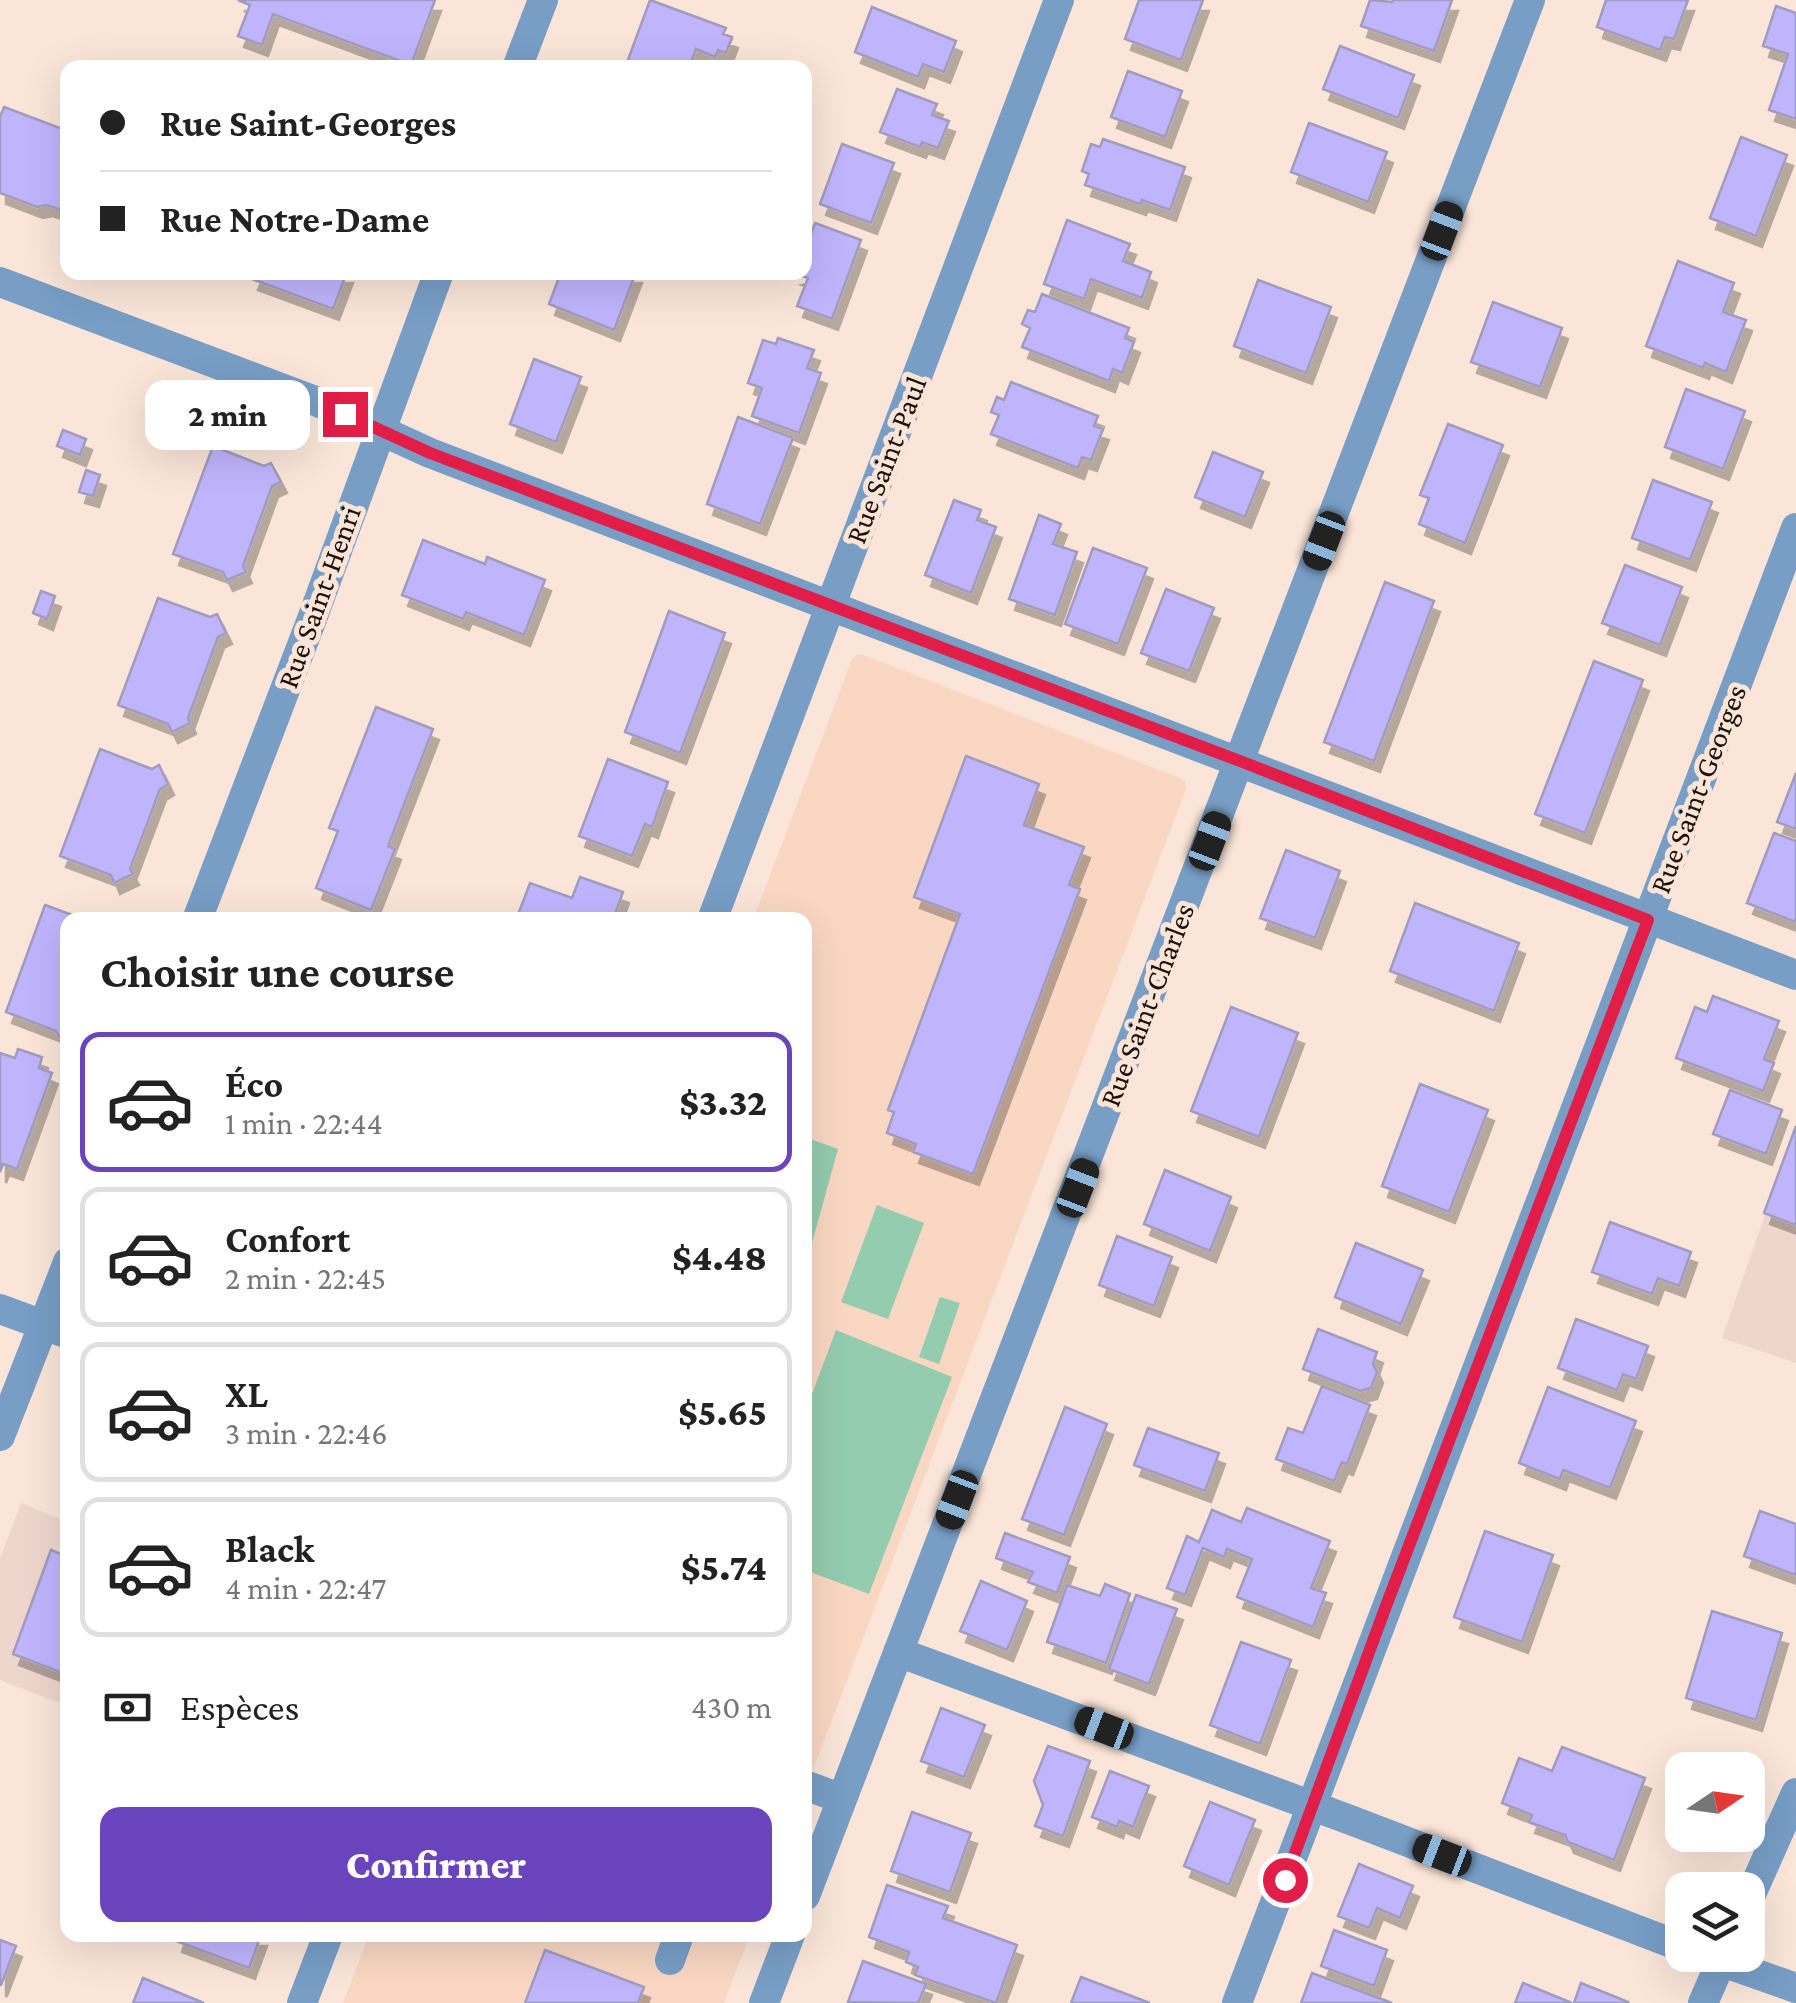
<!DOCTYPE html>
<html lang="fr">
<meta charset="utf-8">
<style>
:root{--surface:#fff;--page:#f2f2f2;--text:#222;--muted:#767676;--line:#e0e0e0;--accent:#6944bc}
body{margin:0;font-family:"Crimson Pro",serif;background:var(--page);color:var(--text);height:100vh;display:flex;flex-direction:column;font-size:38px;white-space:nowrap}
*{box-sizing:border-box;margin:0}
p{font-size:32px;color:var(--muted)}
.icon{flex:none;width:55px;height:55px;fill:none;stroke:currentColor;stroke-width:2;stroke-linecap:round;stroke-linejoin:round}
.map{position:relative;flex:1;overflow:hidden}
.side{position:absolute;left:60px;top:912px;width:752px;height:1030px;display:flex;flex-direction:column;background:var(--surface);border-radius:20px;box-shadow:0 10px 40px #0002}
.side>*{flex:none}
.top-card{position:absolute;left:60px;top:60px;width:752px;height:220px;border-radius:20px;box-shadow:0 10px 40px #0002;display:grid;align-content:center;height:220px;padding:0 40px;background:var(--surface)}
.needle{width:65px;rotate:77deg}
.controls{position:absolute;left:1665px;top:1752px;display:grid;gap:20px}
.controls a{display:grid;place-items:center;width:100px;height:100px;border-radius:20px;background:var(--surface);box-shadow:0 10px 40px #0002;font-size:50px}
.end{position:absolute;width:45px;height:45px;margin:-22px;border:12px solid #e11d48;background:#fff;box-shadow:0 0 0 5px #fff}
.from{border-radius:50%}
.bubble{position:absolute;height:70px;border-radius:20px;background:var(--surface);box-shadow:0 10px 40px #0002;font-size:32px;font-weight:800;line-height:70px;text-align:center}
.car{position:absolute;width:30px;height:60px;margin:-30px -15px;border-radius:12px;box-shadow:0 0 8px 2px #0007;background:linear-gradient(#222 24%,#8ab4d8 0 40%,#222 0 76%,#8ab4d8 0 86%,#222 0)}
.top-card b{display:flex;align-items:center;gap:35px;height:95px;font-size:38px}
.top-card b+b{border-top:2px solid var(--line)}
.top-card i{width:25px;height:25px;background:var(--text)}
ul{padding:0;list-style:none}
li{display:flex;align-items:center;gap:30px;height:140px;margin:0 20px 15px;padding:0 20px;border:5px solid var(--line);border-radius:20px}
li div{flex:1}
li b{display:block;font-size:38px}
li em{font-style:normal;font-weight:800}
li.active{border-color:var(--accent)}
li>.icon{width:90px;height:90px;stroke-width:1.5}
h2{padding:0 40px;font-size:45px;line-height:120px}
.pay{display:flex;align-items:center;gap:25px;height:110px;padding:0 40px;font-size:38px}
.pay p{margin-inline-start:auto}
.button{display:flex;gap:20px;margin-top:auto;padding:20px 40px}
.button a{flex:1;height:115px;border-radius:20px;background:var(--accent);color:#fff;font-size:40px;font-weight:800;line-height:115px;text-align:center}
.map>svg:first-child{display:block}
.commercial{fill:#eed6cd}
.built{fill:#f9d7c3}
.green{fill:#94ccaf}
.building{fill:#c0b4fd;stroke:#a09cbd;stroke-width:2.5;filter:url(#shadow)}
.lines{fill:none;stroke-linecap:round;stroke-linejoin:round}
.minor{stroke:#789ec6;stroke-width:30}
.route{stroke:#e11d48;stroke-width:12}
.labels{text-anchor:middle;stroke-width:10;stroke-linejoin:round;paint-order:stroke}
.street-label{font-size:30px;fill:#1d110a;stroke:#fae5d8}
</style>
<div class="map">
<svg width="1796" height="2003" viewBox="0 0 1796 2003">
<defs>
<filter id="shadow"><feDropShadow dx="6" dy="11" stdDeviation="0" flood-color="#0004"/></filter>
</defs>
<rect width="100%" height="100%" fill="#fae5d8"/>
<path class="commercial" d="M1796 1126V1363L1722 1338Z
M21 1503 67 1522V1706L0 1680V1559Z"/>
<path class="built" d="M861 654 1180 778 1185 782 1186 789 805 1791V920H753L852 659 856 655Z
M369 1935H750L724 2003H343Z"/>
<path class="green" d="M805 1137 838 1149 807 1261 805 1260Z
M877 1205 924 1223 888 1319 841 1302Z
M940 1297 960 1303 939 1364 919 1357Z
M836 1330 952 1377 869 1594 805 1570V1413Z"/>
<path class="building" d="M238 0H435L411 65 273 14 262 45 238 36 250 5Z
M650 0 726 28 723 34 732 37 726 53 718 50 715 57 696 49 689 68H625Z
M1139 0H1203L1181 60 1125 39Z
M1370 0 1392 2 1393 0H1452L1434 51 1361 26Z
M1606 0H1688L1674 39 1665 37 1660 50 1597 27Z
M1776 6 1796 13V119L1769 110 1788 54 1763 46Z
M872 7 956 41 944 72 923 64 918 77 855 52Z
M1340 46 1414 75 1398 118 1323 89Z
M1128 71 1182 91 1165 137 1111 117Z
M897 89 937 104 932 115 949 121 938 148 922 142 920 147 880 132Z
M4 107 68 131V193L61 210 47 205 37 207 0 193V117Z
M1309 123 1387 152 1368 202 1291 172Z
M1741 137 1787 155 1756 236 1710 218Z
M1103 139 1185 167 1170 210 1142 200 1140 204 1085 185 1089 174 1082 171 1091 144 1100 147Z
M842 144 894 163 871 223 820 204Z
M1067 220 1130 244 1123 261 1151 272 1142 298 1091 279 1084 299 1044 284Z
M815 223 861 240 832 319 797 306 808 278 796 274 805 272V251Z
M1678 261 1734 283 1723 312 1746 320 1726 372 1705 363 1703 368 1646 346Z
M255 272H347L333 309 252 279Z
M561 272H636L614 330 549 304Z
M1258 280 1331 307 1306 373 1234 346Z
M1042 294 1129 328 1125 338 1134 342 1122 373 1113 369 1109 381 1022 347 1030 328 1022 324 1028 310 1035 312Z
M1493 302 1562 328 1540 387 1471 362Z
M778 338 814 350 807 368 821 373 799 433 752 416 762 388 748 383 763 340 776 344Z
M534 359 581 377 556 442 510 424Z
M1011 382 1098 416 1094 426 1103 429 1091 460 1082 457 1078 468 991 434 999 415 991 412 997 397 1004 400Z
M1686 389 1745 411 1723 469 1665 447Z
M738 417 793 438 760 524 707 504Z
M1448 424 1503 445 1465 543 1419 524 1429 498 1420 495Z
M63 430 86 439 80 455 57 446Z
M213 446 264 466 271 463 281 482 272 486 243 566 246 572 227 580 223 572 173 554Z
M1213 452 1263 472 1245 517 1195 497Z
M86 470 100 475 93 496 79 492Z
M1653 480 1712 502 1690 560 1632 538Z
M954 500 981 510 977 520 996 527 971 593 925 575Z
M1039 515 1061 524 1053 544 1077 552 1055 615 1009 599Z
M423 540 485 564 487 557 545 580 524 635 466 612 463 619 402 595Z
M1093 548 1147 568 1118 644 1065 624Z
M1625 565 1682 587 1660 645 1602 623Z
M1385 582 1434 601 1374 761 1324 742Z
M1166 589 1214 608 1189 671 1141 653Z
M41 591 55 596 47 619 33 613Z
M158 598 210 617 217 614 226 633 218 637 188 718 190 723 172 732 168 724 118 705Z
M669 611 725 633 680 753 625 732Z
M1594 661 1643 680 1585 833 1535 814Z
M376 707 433 729 388 846 395 849 371 910 316 888 338 831 329 828Z
M100 749 152 769 159 765 168 784 160 789 130 869 133 874 114 883 111 875 60 856Z
M966 756 1039 784 1024 825 1084 847 1069 885 1080 889 973 1174 913 1152 916 1144 887 1133 894 1112 888 1110 960 914 914 897Z
M608 759 668 782 652 827 645 824 632 856 579 836Z
M1796 773V829L1777 822Z
M1774 833 1796 841V922L1747 903Z
M1286 850 1340 871 1315 938 1260 918Z
M580 877 623 892 613 920H516L530 883 572 898Z
M1415 903 1519 943 1494 1011 1390 971Z
M45 905 86 920H68V1035L60 1038 56 1031 6 1012Z
M1713 996 1779 1021 1764 1059 1774 1063 1763 1091 1676 1058 1695 1007 1707 1012Z
M1231 1007 1298 1033 1259 1137 1191 1111Z
M18 1049 42 1057 39 1068 52 1073 17 1169 3 1164 0 1172V1053L15 1058Z
M1420 1084 1488 1110 1449 1212 1382 1186Z
M1730 1090 1782 1110 1766 1154 1713 1134Z
M1796 1126V1225L1764 1213Z
M1165 1170 1231 1197 1210 1251 1144 1224Z
M1610 1222 1691 1252 1679 1286 1658 1278 1652 1294 1592 1272Z
M1117 1236 1172 1257 1154 1306 1099 1285Z
M1356 1243 1423 1270 1401 1324 1335 1297Z
M1576 1319 1648 1346 1636 1379 1623 1374 1617 1390 1558 1368Z
M1318 1329 1377 1352 1373 1364 1377 1372 1371 1388 1360 1391 1303 1369Z
M1322 1386 1370 1405 1347 1464 1342 1462 1334 1481 1276 1459 1288 1428 1303 1433Z
M1548 1387 1636 1421 1610 1488 1563 1470 1560 1479 1519 1463Z
M1065 1407 1107 1424 1064 1535 1022 1519Z
M1148 1428 1219 1453 1205 1491 1134 1465Z
M1247 1508 1330 1541 1311 1588 1326 1593 1313 1627 1237 1597 1252 1559 1227 1549 1224 1557 1203 1548 1185 1595 1167 1588 1187 1536 1199 1542 1212 1510 1241 1522Z
M1760 1511 1796 1524V1575L1744 1556Z
M1485 1531 1553 1555 1522 1642 1454 1617Z
M1005 1533 1070 1557 1057 1593 1028 1582 1033 1572 996 1558Z
M51 1550 68 1557V1675L13 1654Z
M981 1581 1027 1601 1007 1650 960 1631Z
M1105 1584 1130 1594 1106 1663 1047 1642 1067 1585 1100 1596Z
M1136 1595 1177 1609 1149 1684 1109 1669Z
M1712 1611 1782 1633 1756 1720 1686 1698Z
M1241 1642 1291 1660 1260 1744 1210 1725Z
M941 1708 985 1725 964 1777 921 1761Z
M1048 1746 1090 1761 1063 1836 1035 1826 1043 1805 1034 1781Z
M1562 1747 1645 1778 1614 1860 1568 1842 1565 1835 1529 1822 1532 1815 1502 1803 1519 1758 1552 1771Z
M1110 1771 1149 1786 1133 1827 1119 1821 1117 1827 1092 1817Z
M1210 1802 1255 1820 1229 1885 1184 1866Z
M912 1812 971 1833 950 1892 891 1871Z
M1359 1864 1413 1886 1400 1918 1377 1908 1369 1928 1338 1916Z
M887 1885 948 1906 943 1918 1017 1945 996 2003 915 1975 918 1967 906 1962 909 1952 869 1937Z
M1334 1930 1387 1950 1374 1986 1321 1966Z
M178 1935H261L249 1968 176 1941Z
M0 1940 16 1946 1 1985H0Z
M545 1950 644 1987 638 2003H525Z
M863 1961 926 1984 918 2003 848 2002Z
M1312 1973 1392 2003H1301Z
M1081 1977 1150 2003H1071Z
M143 1978 204 2003H133Z
M1523 1983 1572 2003H1515Z
M1581 1983 1628 2002 1627 2003H1574Z"/>
<g class="lines">
<path class="minor" d="M517 68 543 0
M0 282 318 402 430 453 1796 975
M197 920 312 619 439 272
M712 920 1059 0
M0 1309 68 1334
M0 1436 68 1262
M898 1652 1353 1821 1682 1947
M805 1785 842 1799
M805 1896 1530 0
M1748 1901 1796 1793
M1703 1955 1796 1988
M670 1960 679 1935
M302 2003 328 1935
M764 2003 790 1935
M1237 2003 1796 528
M1703 2003 1724 1955"/>
</g>
<g class="lines">
<path class="route" d="M345 414 430 453 1240 761 1648 920 1386 1606 1285 1880"/>
</g>
<g class="labels">
<g class="street-label">
<text transform="translate(886 460) rotate(-69)" y="10">Rue Saint-Paul</text>
<text transform="translate(319 597) rotate(-70)" y="10">Rue Saint-Henri</text>
<text transform="translate(1698 789) rotate(-69)" y="10">Rue Saint-Georges</text>
<text transform="translate(1147 1005) rotate(-69)" y="10">Rue Saint-Charles</text>
</g>
</g>
</svg>
<div class="controls">
<a><svg class="needle" viewBox="-14 -14 28 28"><path d="M0-13l5 13h-10z" fill="#e53935"/><path d="M0 13l5-13h-10z" fill="#767676"/></svg></a>
<a><svg class="icon" aria-label="layers" viewBox="0 0 24 24"><path d="M12 4l9 5-9 5-9-5zM3 14l9 5 9-5"/></svg></a>
</div>
<i class="end from" style="left:1285px;top:1880px"></i>
<i class="end" style="left:345px;top:414px"></i>
<div class="bubble" style="left:145px;top:380px;width:165px">2 min</div>
<i class="car" style="left:1442px;top:231px;rotate:21deg"></i>
<i class="car" style="left:1324px;top:541px;rotate:201deg"></i>
<i class="car" style="left:1210px;top:841px;rotate:21deg"></i>
<i class="car" style="left:1078px;top:1188px;rotate:21deg"></i>
<i class="car" style="left:957px;top:1500px;rotate:201deg"></i>
<i class="car" style="left:1104px;top:1728px;rotate:291deg"></i>
<i class="car" style="left:1442px;top:1855px;rotate:291deg"></i>
<div class="top-card">
<b><i class="from"></i>Rue Saint-Georges</b>
<b><i></i>Rue Notre-Dame</b>
</div>
<section class="side">
<h2>Choisir une course</h2>
<ul>
<li class="active"><svg class="icon" aria-label="car" viewBox="0 0 24 24"><path d="M5 17H2v-5l4-1 3-4h7l3 4 3 1v5h-3M9 17h6M6 11h13"/><circle cx="7" cy="17" r="2"/><circle cx="17" cy="17" r="2"/></svg><div><b>Éco</b><p>1 min · 22:44</p></div><em>$3.32</em></li>
<li><svg class="icon" aria-label="car" viewBox="0 0 24 24"><path d="M5 17H2v-5l4-1 3-4h7l3 4 3 1v5h-3M9 17h6M6 11h13"/><circle cx="7" cy="17" r="2"/><circle cx="17" cy="17" r="2"/></svg><div><b>Confort</b><p>2 min · 22:45</p></div><em>$4.48</em></li>
<li><svg class="icon" aria-label="car" viewBox="0 0 24 24"><path d="M5 17H2v-5l4-1 3-4h7l3 4 3 1v5h-3M9 17h6M6 11h13"/><circle cx="7" cy="17" r="2"/><circle cx="17" cy="17" r="2"/></svg><div><b>XL</b><p>3 min · 22:46</p></div><em>$5.65</em></li>
<li><svg class="icon" aria-label="car" viewBox="0 0 24 24"><path d="M5 17H2v-5l4-1 3-4h7l3 4 3 1v5h-3M9 17h6M6 11h13"/><circle cx="7" cy="17" r="2"/><circle cx="17" cy="17" r="2"/></svg><div><b>Black</b><p>4 min · 22:47</p></div><em>$5.74</em></li>
</ul>
<div class="pay"><svg class="icon" aria-label="cash" viewBox="0 0 24 24"><path d="M3 7h18v10H3z"/><circle cx="12" cy="12" r="2"/></svg>Espèces<p>430 m</p></div>
<div class="button"><a>Confirmer</a></div>
</section>
</div>
